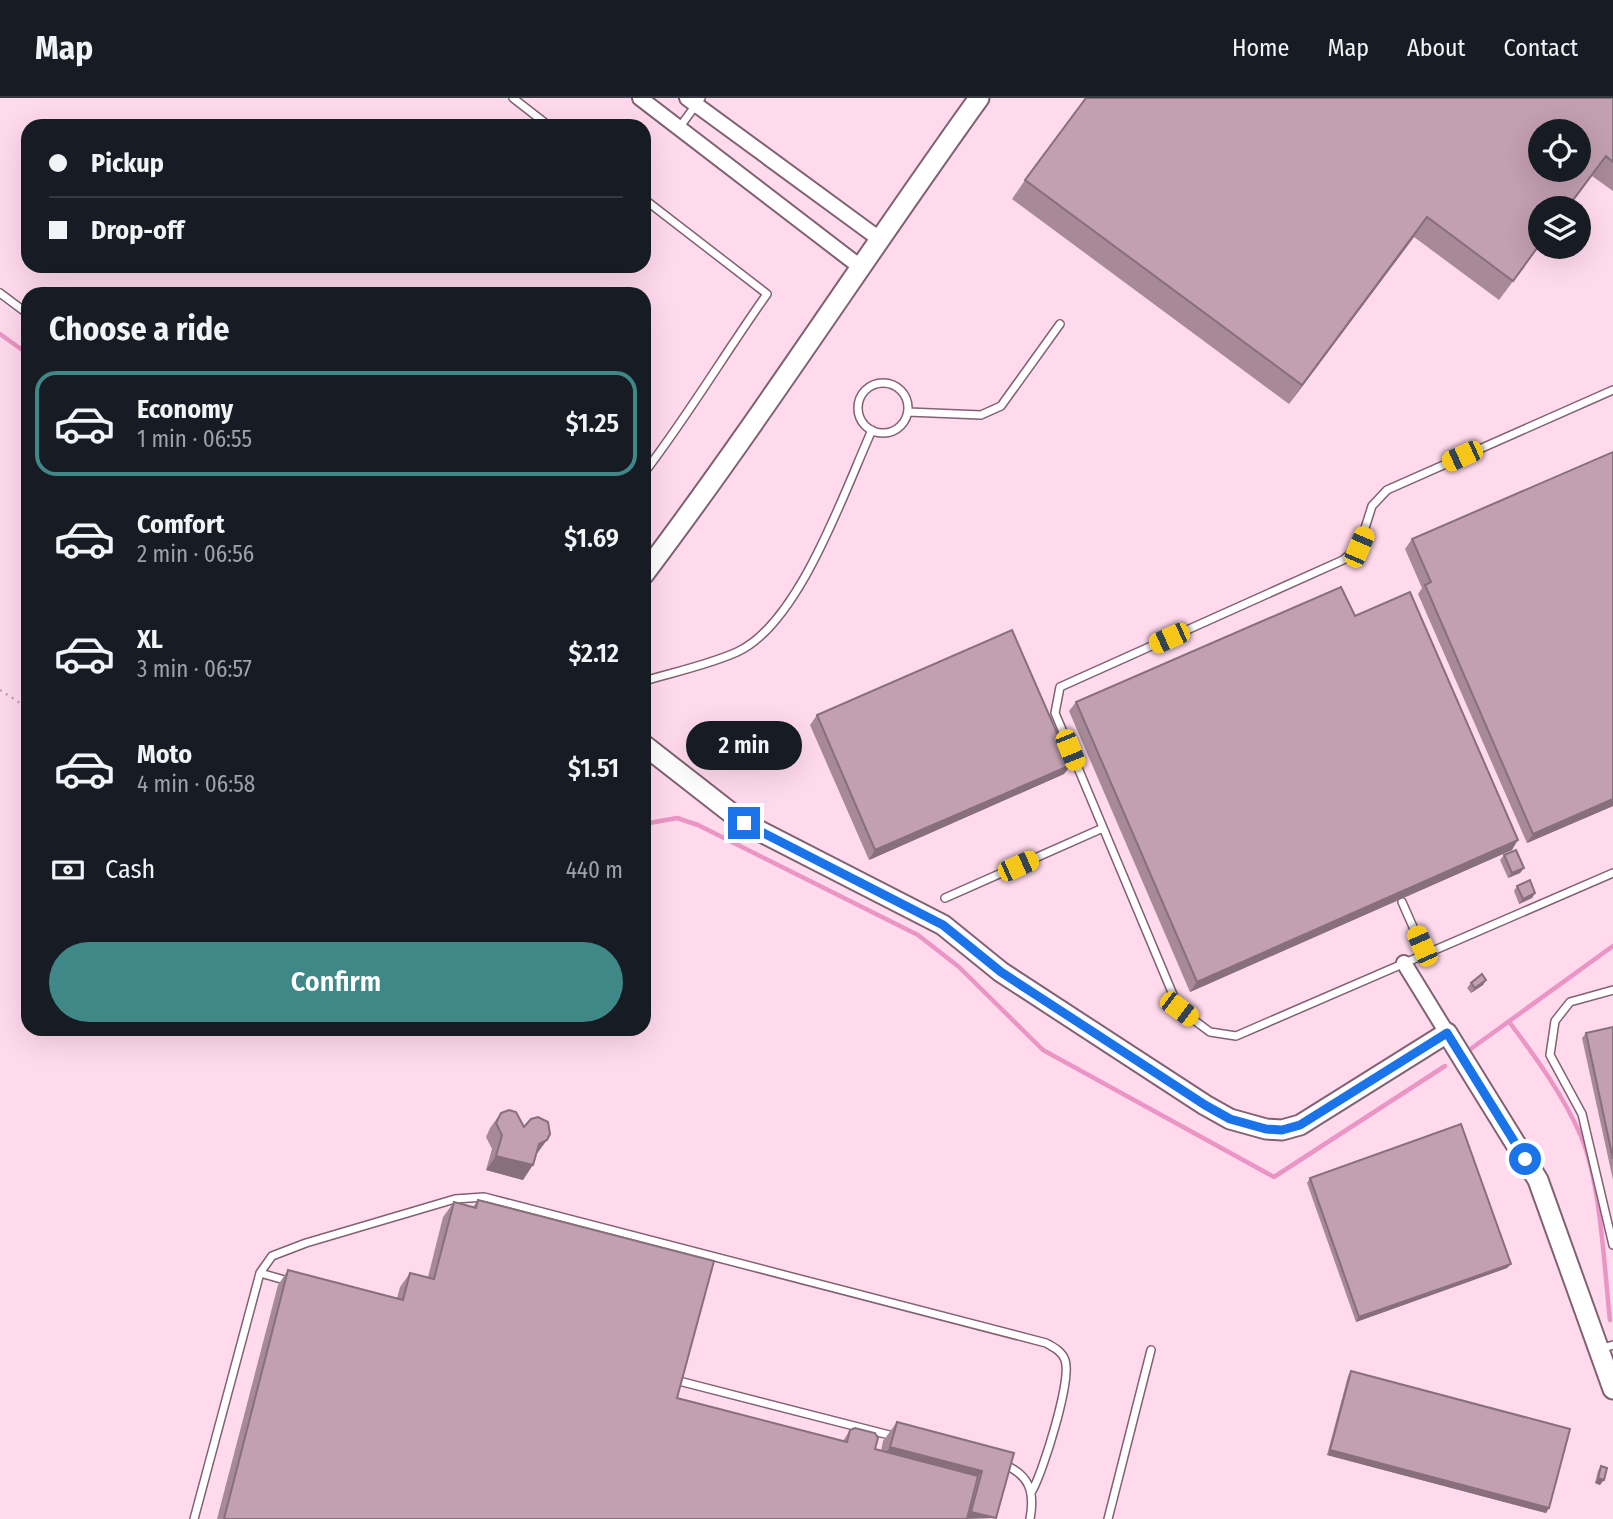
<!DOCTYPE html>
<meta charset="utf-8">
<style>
:root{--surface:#171b24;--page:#20242c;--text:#f1f3f6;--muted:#9ea1a6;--line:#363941;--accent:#408888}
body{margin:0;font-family:"Fira Sans Condensed",sans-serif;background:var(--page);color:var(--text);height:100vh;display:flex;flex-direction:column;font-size:26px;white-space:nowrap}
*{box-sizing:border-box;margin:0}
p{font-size:23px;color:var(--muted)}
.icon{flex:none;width:38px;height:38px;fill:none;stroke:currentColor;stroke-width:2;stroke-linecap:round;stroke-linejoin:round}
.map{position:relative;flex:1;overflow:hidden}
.drawer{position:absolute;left:21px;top:189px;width:630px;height:749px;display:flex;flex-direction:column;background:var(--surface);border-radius:21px;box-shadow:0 7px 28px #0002}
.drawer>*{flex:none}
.guide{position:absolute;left:21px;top:21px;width:630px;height:154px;border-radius:21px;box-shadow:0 7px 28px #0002;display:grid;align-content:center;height:154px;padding:0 28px;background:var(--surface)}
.fabs{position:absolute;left:1528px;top:21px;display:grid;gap:14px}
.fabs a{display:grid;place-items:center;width:63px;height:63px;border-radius:50%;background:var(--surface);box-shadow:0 7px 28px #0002;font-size:35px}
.end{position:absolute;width:32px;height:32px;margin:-16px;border:9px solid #1a73e8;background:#fff;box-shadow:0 0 0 4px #fff}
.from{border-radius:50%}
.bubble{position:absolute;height:49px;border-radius:24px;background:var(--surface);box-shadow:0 7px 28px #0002;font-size:23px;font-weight:600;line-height:49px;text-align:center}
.car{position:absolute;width:21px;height:42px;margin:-21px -10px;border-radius:9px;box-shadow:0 0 5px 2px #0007;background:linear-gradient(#f5c518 24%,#345 0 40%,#f5c518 0 76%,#345 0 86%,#f5c518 0)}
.guide b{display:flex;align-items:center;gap:24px;height:66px;font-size:26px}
.guide b+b{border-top:2px solid var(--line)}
.guide i{width:18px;height:18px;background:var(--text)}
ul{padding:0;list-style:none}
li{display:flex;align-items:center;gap:21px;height:105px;margin:0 14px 10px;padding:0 14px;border:4px solid transparent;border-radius:21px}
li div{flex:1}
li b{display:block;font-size:26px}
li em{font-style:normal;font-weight:600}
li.on{border-color:var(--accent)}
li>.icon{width:63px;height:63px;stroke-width:1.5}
h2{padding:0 28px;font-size:32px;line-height:84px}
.pay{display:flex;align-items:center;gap:18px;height:77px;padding:0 28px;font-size:26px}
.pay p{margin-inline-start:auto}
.action{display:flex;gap:14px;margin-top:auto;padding:14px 28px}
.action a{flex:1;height:80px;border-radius:42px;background:var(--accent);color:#fff;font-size:28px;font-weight:600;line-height:80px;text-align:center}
header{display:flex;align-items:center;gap:42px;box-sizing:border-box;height:98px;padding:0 35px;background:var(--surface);border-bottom:2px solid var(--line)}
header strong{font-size:33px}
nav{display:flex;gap:38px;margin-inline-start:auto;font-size:24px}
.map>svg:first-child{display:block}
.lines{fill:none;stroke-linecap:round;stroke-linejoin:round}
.stream{stroke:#ea95c5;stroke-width:4.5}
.lane-casing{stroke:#816172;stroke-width:10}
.street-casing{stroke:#816172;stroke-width:18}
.secondary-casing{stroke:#816172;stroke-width:23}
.path{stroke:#c0a2b2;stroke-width:2.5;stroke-dasharray:2 5;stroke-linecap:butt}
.lane{stroke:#fff;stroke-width:7}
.street{stroke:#fff;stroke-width:14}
.secondary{stroke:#fff;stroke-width:19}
.wall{fill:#a78998}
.shaded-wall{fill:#886f7c}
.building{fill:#c29fb1;stroke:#886f7c;stroke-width:2;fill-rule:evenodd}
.route{stroke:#1a73e8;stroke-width:9}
</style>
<header>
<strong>Map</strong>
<nav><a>Home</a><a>Map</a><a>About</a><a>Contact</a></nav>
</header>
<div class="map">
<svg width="1613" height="1421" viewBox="0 0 1613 1421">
<rect width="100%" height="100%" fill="#ffdaed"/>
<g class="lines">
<path class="stream" d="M0 236 28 256
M644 726 677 720 698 727 918 837 959 869 1043 952 1274 1079 1445 968
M1510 925C1537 961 1563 997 1581 1038 1601 1086 1604 1169 1610 1222
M1472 950 1613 848"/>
<defs>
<path id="lane" d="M513 0 549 28
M679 30 701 0
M644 101 767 196C725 255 688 318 644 375
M0 195 28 216
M858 310a25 25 0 1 1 50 0a25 25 0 1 1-50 0Z
M1613 292 1387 392 1372 408 1359 449 1343 462 1060 589 1055 615 1179 911 1210 934 1236 938 1613 775
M908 314 981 317 1001 308 1060 226
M644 583C674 574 708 567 737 554 799 526 844 394 872 332
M945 800 1103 730
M1402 804 1425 856
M1613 892 1570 904 1555 923 1550 957 1582 1016 1613 1147
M260 1175 272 1158 306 1145 455 1101 484 1099 1046 1245C1053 1249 1062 1253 1065 1262 1072 1282 1043 1374 1032 1393
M1600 1251 1613 1247
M675 1282 897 1339
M1003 1366C1030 1377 1035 1394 1030 1421
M194 1421 260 1175 288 1183
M1108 1421 1151 1252"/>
<path id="street" d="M640 0 859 168
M687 0 878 140
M1404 865 1447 935"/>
<path id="secondary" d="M644 476C761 321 866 157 979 0
M644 647 744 725 943 827 1001 874 1205 1007 1230 1021 1266 1031 1282 1032 1300 1027 1447 935 1538 1082 1613 1291"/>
</defs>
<use href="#lane" class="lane-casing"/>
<use href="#street" class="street-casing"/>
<use href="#secondary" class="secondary-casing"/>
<path class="path" d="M0 592 28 610"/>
<use href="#lane" class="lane"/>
<use href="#street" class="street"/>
<use href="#secondary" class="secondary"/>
</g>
<path class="wall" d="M1613 0V93L1592 78 1499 202 1414 139 1289 306 1012 101 1025 82Z
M1613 354V708L1527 745 1418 496 1422 490 1405 451 1412 441Z
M1355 518 1512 752 1190 894 1069 613 1076 604Z
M817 617 1071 667 1064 676 869 762 810 627Z
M1504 757 1524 770 1520 775 1508 780 1500 762Z
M1517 788 1535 795 1532 800 1519 806 1514 793Z
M1486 882 1483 887 1471 895 1467 890 1471 885Z
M1613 929V1082L1582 940 1586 935Z
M501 1015 536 1057 523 1082 486 1072 492 1051 486 1039 490 1030Z
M1310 1080 1511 1166 1507 1170 1356 1224 1307 1085Z
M478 1102 677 1300 843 1343 850 1332 875 1351 881 1353 883 1343 897 1324 1014 1355 996 1420 217 1421 278 1187 288 1172 397 1200 400 1189 410 1175 428 1179 443 1119 454 1104 473 1109Z
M1351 1273 1549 1410 1546 1415 1327 1357 1348 1278Z
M1601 1368 1600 1387 1595 1385 1598 1373Z"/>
<path class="shaded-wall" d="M1427 119 1414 139 1289 306 1302 287Z
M1071 667 1064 676 869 762 875 752Z
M1613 701V708L1527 745 1533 736Z
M1518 742 1512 752 1190 894 1197 884Z
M1524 770 1520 775 1508 780 1512 775Z
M1535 795 1532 800 1519 806 1523 801Z
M1486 882 1483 887 1471 895 1475 890Z
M547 1042 536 1057 539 1046Z
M496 1058 533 1067 523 1082 486 1072Z
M1511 1166 1507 1170 1356 1224 1359 1219Z
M890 1349 982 1373 968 1392 876 1368Z
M1330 1352 1549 1410 1546 1415 1327 1357Z
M1598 1380 1604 1382 1600 1387 1595 1385Z
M971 1414 996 1420 966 1421Z"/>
<path class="building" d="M1086 0H1613V64L1606 58 1567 110H1540V146L1513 183 1427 119 1302 287 1025 82ZM1540 33H1578V72H1540Z
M1613 354V701L1533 736 1425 487 1431 484 1412 441Z
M1341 489 1355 518 1410 494 1518 742 1197 884 1076 604Z
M1012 532 1071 667 875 752 817 617Z
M1516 752 1524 770 1512 775 1504 757Z
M1530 782 1535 795 1523 801 1517 788Z
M1482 876 1486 882 1475 890 1471 885Z
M1613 929V1061L1586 935Z
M509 1012 516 1014 524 1029 531 1021 538 1019 548 1024 550 1036 547 1042 539 1046 533 1067 496 1058 502 1037 496 1025 501 1015Z
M1461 1026 1511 1166 1359 1219 1310 1080Z
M478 1102 714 1163 677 1300 847 1344 850 1332 855 1330 875 1335 878 1340 875 1351 978 1378 967 1421H224L288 1172 403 1202 410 1175 434 1181 454 1104 476 1110Z
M1351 1273 1570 1331 1549 1410 1330 1352Z
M897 1324 1014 1355 996 1420 971 1414 982 1373 890 1349Z
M1601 1368 1607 1370 1604 1382 1598 1380Z"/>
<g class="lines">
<path class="route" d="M744 725 943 827 1001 874 1205 1007 1230 1021 1266 1031 1282 1032 1300 1027 1447 935 1525 1061"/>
</g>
</svg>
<div class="fabs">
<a><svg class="icon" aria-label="locate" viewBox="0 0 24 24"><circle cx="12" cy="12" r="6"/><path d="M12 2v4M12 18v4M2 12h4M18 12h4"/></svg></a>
<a><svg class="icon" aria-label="layers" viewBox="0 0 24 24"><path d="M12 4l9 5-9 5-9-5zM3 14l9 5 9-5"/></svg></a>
</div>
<i class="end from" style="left:1525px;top:1061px"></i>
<i class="end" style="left:744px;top:725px"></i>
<div class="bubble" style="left:686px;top:623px;width:116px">2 min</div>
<i class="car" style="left:1462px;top:358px;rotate:246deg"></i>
<i class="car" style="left:1359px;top:449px;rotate:23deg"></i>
<i class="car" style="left:1169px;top:540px;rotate:246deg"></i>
<i class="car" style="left:1070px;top:652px;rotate:158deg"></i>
<i class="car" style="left:1018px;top:768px;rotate:66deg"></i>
<i class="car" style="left:1422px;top:848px;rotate:336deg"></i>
<i class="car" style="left:1179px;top:911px;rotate:127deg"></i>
<div class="guide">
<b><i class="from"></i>Pickup</b>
<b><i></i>Drop-off</b>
</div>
<section class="drawer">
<h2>Choose a ride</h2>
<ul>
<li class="on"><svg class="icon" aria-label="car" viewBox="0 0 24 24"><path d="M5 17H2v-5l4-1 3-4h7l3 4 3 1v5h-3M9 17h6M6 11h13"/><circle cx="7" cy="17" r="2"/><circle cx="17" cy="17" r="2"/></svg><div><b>Economy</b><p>1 min · 06:55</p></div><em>$1.25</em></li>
<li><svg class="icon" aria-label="car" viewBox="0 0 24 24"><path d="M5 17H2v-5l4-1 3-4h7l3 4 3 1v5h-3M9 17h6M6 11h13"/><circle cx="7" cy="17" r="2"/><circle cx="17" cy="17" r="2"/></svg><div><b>Comfort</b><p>2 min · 06:56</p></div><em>$1.69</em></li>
<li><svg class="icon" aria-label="car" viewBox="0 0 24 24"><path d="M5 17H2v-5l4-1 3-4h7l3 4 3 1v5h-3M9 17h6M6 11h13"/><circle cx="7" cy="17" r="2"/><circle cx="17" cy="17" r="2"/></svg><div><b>XL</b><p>3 min · 06:57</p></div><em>$2.12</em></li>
<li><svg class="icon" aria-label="car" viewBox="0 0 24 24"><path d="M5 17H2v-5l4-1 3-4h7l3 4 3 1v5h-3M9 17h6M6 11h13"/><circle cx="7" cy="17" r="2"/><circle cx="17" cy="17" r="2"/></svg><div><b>Moto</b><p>4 min · 06:58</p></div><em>$1.51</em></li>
</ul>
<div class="pay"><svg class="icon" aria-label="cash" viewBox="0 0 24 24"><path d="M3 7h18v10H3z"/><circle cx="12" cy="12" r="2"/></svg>Cash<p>440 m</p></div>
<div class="action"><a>Confirm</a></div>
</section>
</div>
